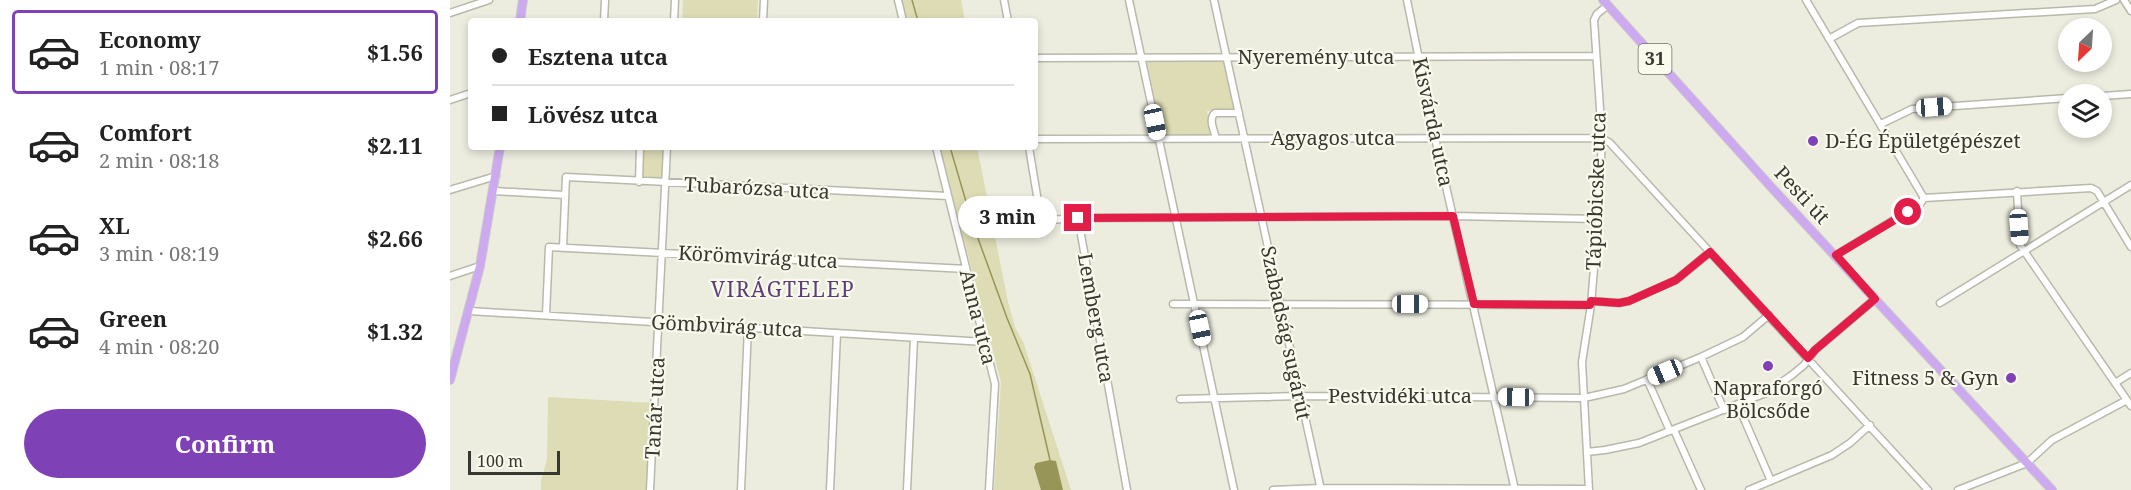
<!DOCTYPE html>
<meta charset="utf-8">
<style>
:root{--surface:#fff;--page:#f6f6f6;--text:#222;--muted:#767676;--line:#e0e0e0;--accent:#7f41b6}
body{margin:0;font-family:"Noto Serif",serif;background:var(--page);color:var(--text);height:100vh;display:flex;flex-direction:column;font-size:22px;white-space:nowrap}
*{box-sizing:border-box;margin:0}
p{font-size:20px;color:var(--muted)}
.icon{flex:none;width:33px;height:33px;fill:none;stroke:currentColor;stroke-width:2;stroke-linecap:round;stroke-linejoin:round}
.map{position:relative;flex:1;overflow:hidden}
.details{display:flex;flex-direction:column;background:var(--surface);width:450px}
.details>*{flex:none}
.hud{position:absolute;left:18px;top:18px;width:570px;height:132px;border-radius:6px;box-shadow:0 3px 9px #0003;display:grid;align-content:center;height:132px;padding:0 24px;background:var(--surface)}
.needle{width:39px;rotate:205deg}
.controls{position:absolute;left:1608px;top:18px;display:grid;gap:12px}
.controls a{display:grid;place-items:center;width:54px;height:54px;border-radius:50%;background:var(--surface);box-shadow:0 3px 9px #0003;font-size:30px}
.scale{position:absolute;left:18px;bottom:15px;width:92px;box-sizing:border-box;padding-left:6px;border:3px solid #383833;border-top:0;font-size:16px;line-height:21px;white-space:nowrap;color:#383833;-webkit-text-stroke:4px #f9f9ec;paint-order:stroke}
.end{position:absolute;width:27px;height:27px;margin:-14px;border:8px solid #e11d48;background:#fff;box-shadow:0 0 0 3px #fff}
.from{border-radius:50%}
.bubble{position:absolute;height:42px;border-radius:21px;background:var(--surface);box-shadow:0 3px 9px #0003;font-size:20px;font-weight:700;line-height:42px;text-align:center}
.car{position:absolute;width:18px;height:36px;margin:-18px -9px;border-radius:8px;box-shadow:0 0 4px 2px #0007;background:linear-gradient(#fff 24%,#345 0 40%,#fff 0 76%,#345 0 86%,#fff 0)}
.hud b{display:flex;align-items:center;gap:21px;height:57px;font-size:22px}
.hud b+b{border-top:2px solid var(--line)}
.hud i{width:15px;height:15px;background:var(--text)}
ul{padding:10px 0 0;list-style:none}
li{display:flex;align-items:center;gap:18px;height:84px;margin:0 12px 9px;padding:0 12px;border:3px solid transparent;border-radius:6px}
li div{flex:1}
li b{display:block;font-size:22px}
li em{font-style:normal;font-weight:700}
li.current{border-color:var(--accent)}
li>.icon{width:54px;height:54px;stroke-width:1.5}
.cta{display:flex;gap:12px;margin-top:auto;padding:12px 24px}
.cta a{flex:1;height:69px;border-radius:36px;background:var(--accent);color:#fff;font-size:24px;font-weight:700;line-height:69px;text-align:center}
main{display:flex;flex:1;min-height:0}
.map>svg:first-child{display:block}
.green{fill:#dddcb5}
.water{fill:#989559}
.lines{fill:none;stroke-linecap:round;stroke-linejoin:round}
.stream{stroke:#989559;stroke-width:1.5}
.minor-casing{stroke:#b8b8ab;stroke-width:9}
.major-casing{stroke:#cbcbca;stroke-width:10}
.minor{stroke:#fff;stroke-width:6}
.major{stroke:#cdaaef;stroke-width:8}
.route{stroke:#e11d48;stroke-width:8}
.poi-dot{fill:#7f41b6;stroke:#f9f9ec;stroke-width:2}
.labels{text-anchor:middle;stroke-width:4.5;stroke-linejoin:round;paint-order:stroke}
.shield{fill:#f9f9ec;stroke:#72726a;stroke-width:1.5}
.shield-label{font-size:18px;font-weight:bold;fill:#383833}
.street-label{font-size:20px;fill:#383833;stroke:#f9f9ec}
.poi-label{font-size:20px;fill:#383833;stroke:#f9f9ec;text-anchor:start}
.neighbourhood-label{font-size:21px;letter-spacing:1.5px;fill:#5b3e7a;stroke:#f9f9ec}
</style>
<main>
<section class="details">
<ul>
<li class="current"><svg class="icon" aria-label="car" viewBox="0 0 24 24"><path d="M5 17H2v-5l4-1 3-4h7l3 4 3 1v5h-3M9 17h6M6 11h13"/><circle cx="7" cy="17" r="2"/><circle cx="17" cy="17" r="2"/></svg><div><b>Economy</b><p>1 min · 08:17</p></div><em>$1.56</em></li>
<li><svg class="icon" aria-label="car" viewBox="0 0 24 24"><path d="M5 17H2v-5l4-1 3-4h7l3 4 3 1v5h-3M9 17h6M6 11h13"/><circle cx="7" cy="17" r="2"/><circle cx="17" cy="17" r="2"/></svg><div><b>Comfort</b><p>2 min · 08:18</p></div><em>$2.11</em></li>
<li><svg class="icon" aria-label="car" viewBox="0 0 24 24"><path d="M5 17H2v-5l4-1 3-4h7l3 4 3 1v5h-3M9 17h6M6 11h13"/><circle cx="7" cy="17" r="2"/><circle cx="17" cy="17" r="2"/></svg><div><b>XL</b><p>3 min · 08:19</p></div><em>$2.66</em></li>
<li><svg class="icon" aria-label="car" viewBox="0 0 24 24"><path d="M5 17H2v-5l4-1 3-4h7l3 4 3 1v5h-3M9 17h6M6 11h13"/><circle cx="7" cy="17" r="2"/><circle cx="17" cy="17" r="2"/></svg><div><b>Green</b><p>4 min · 08:20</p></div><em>$1.32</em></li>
</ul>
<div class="cta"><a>Confirm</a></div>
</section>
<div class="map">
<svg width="1681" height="490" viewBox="0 0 1681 490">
<rect width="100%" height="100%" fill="#ececdf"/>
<path class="green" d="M233 0H308L307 21H232Z
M451 0H511L515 21H457Z
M770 59 775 64 785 110 757 111 762 135 712 137 697 60Z
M192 147H215L212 178H194L191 176Z
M490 147H527L558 302 565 327 574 344 621 490H544L551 382Z
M98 397 205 403 200 490H91V481L97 459Z"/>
<path class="water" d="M600 460 606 461 613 490H591L584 467 586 463Z"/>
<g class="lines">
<path class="stream" d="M462 0 468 21
M500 147 522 222 557 318 580 374 600 460"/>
<defs>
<path id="minor" d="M448 0 453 21
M554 0 558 21
M679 0 784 490
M764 0 871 490
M957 0 985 138 1065 490
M1356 0 1474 198
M1674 0 1681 11
M0 13 39 0
M154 21 155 0
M224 21 225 0
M313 21 314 0
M1379 39 1408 23 1645 9 1666 0
M585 58 1146 56
M1652 96 1681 94
M0 100 21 93
M1431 124 1462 109 1618 98
M766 138C764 130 758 119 765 113H789
M585 139 1152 138 1160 143 1478 490
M486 147 545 384 539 490
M579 147 590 214 593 218 599 220 628 218 1003 216 1148 219
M189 182 190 147
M0 190 46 176
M44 191 115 195
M1567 191 1570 245 1681 406
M1474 198 1641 188 1647 191 1681 247
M628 218 677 490
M113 247 116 177 498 196
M1386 255 1470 204 1474 198
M0 276 30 266
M1141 301 1169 303 1179 301 1226 280 1260 252
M1490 303 1681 185
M723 304 1141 305
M19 311 535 342
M96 315 99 247 516 269
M1251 357 1274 410
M1197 379 1220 431
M1665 383 1681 373
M730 399 850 396 1134 398 1174 389 1251 357 1293 337 1319 315
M1288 405 1321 481
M1224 430 1251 490
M1137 452 1155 450 1189 443 1316 393 1342 375 1354 365 1365 350 1425 299
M200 490 217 147
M291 490 298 327
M380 490 387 333
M457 490 464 338
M823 490 870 488 1139 489
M1139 490 1132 362 1141 305 1148 219 1152 138 1144 20 1147 14 1158 5
M1299 490 1382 455 1400 443 1420 425
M1508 490 1577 463 1602 440 1677 400"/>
<path id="major" d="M1153 0 1322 188 1602 490
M70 21 73 0
M0 380 30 266 50 147"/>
</defs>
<use href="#minor" class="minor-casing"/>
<use href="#major" class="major-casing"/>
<use href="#minor" class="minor"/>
<use href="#major" class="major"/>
</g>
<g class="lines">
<path class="route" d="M628 218 1003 216 1024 304 1140 305 1141 301 1169 303 1179 301 1226 280 1260 252 1358 358 1365 350 1425 299 1386 255 1458 212"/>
</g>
<g class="poi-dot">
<circle cx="1363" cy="141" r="6"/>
<circle cx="1318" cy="366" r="6"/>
<circle cx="1561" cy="378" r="6"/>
</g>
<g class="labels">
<rect class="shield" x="1188.5" y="44" width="33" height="30" rx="4.5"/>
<g class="shield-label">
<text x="1205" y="65">31</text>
</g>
<g class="street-label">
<text x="866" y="64">Nyeremény utca</text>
<text transform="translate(983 122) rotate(78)" y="7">Kisvárda utca</text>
<text x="883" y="145">Agyagos utca</text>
<text transform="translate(307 188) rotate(3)" y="7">Tubarózsa utca</text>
<text transform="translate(1146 191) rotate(-88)" y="7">Tápióbicske utca</text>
<text transform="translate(1352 195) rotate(47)" y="7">Pesti út</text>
<text transform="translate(308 257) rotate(3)" y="7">Körömvirág utca</text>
<text transform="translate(528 317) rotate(76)" y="7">Anna utca</text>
<text transform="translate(646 318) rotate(80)" y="7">Lemberg utca</text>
<text transform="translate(277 326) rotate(3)" y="7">Gömbvirág utca</text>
<text transform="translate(836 333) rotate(78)" y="7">Szabadság sugárút</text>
<text x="950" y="403">Pestvidéki utca</text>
<text transform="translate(205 408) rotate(-87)" y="7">Tanár utca</text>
</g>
<g class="poi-label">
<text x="1375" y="148">D-ÉG Épületgépészet</text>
<text x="1549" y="385" text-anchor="end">Fitness 5 &amp; Gyn</text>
<text x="1318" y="395" text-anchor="middle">Napraforgó<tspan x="1318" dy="23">Bölcsőde</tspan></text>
</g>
<g class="neighbourhood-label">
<text x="333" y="297">VIRÁGTELEP</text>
</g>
</g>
</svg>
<div class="controls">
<a><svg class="needle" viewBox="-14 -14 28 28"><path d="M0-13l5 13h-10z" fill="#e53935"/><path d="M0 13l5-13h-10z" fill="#767676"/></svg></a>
<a><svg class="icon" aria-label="layers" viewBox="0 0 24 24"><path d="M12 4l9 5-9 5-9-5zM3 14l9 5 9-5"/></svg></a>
</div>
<div class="scale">100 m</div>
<i class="end from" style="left:1458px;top:212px"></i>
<i class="end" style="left:628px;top:218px"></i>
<div class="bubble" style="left:508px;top:196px;width:99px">3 min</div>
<i class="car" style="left:1484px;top:107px;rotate:86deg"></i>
<i class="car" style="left:705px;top:122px;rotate:168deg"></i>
<i class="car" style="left:1569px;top:227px;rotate:176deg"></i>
<i class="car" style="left:960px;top:304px;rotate:90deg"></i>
<i class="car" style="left:750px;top:328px;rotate:168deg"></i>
<i class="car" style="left:1215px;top:372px;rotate:247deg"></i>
<i class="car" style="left:1066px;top:397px;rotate:271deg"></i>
<div class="hud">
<b><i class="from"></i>Esztena utca</b>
<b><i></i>Lövész utca</b>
</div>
</div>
</main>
